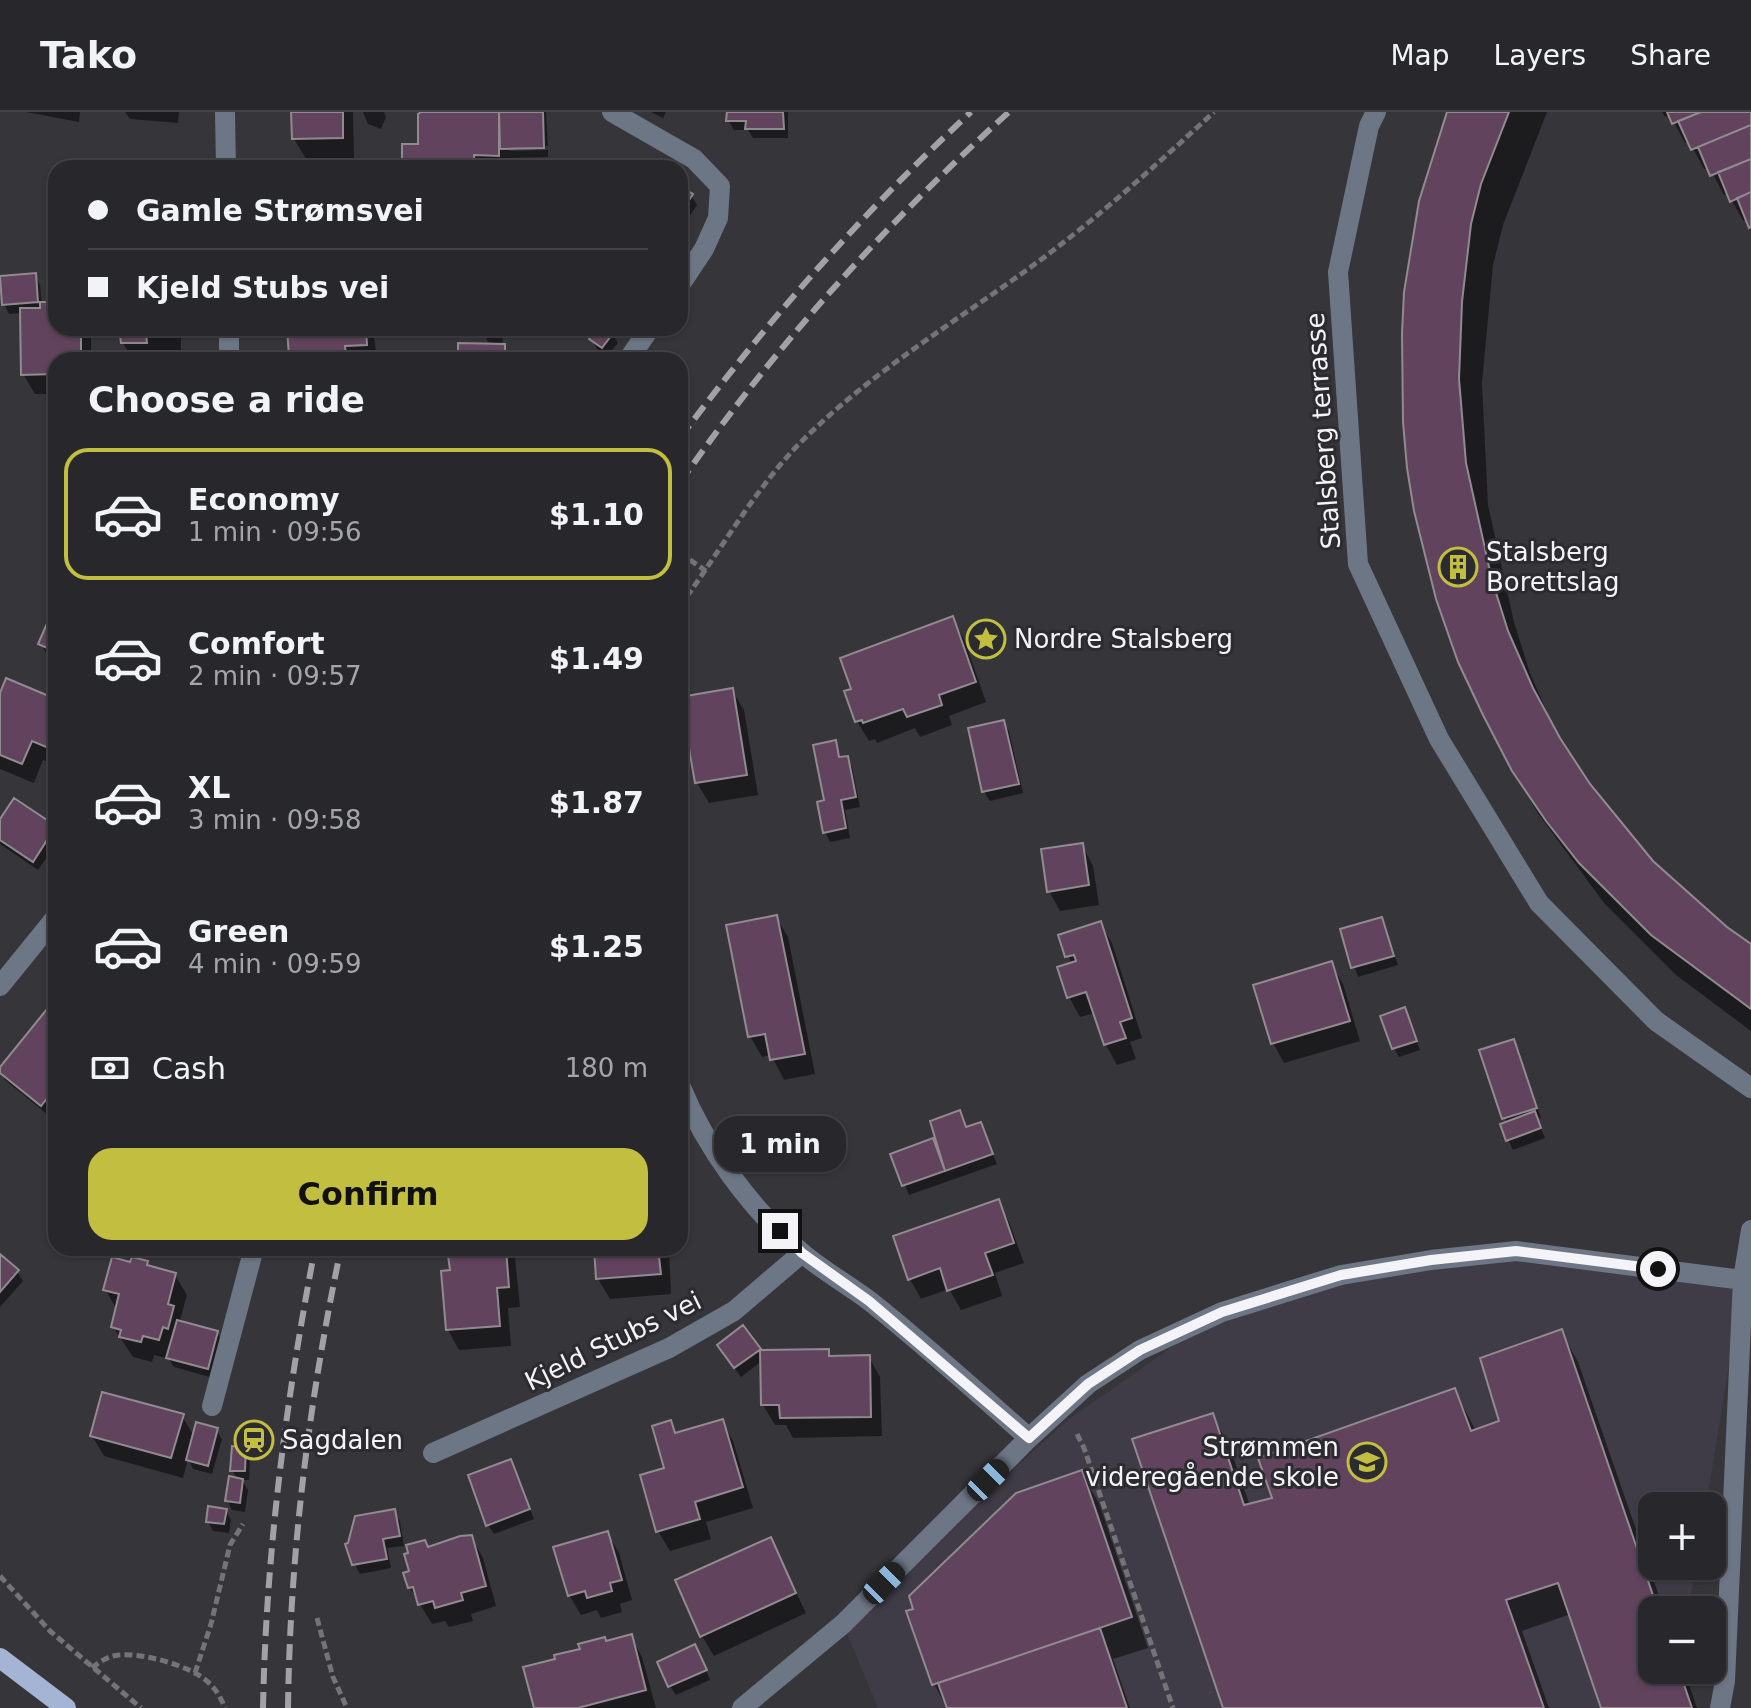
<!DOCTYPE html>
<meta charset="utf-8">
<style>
:root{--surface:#28282c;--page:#343438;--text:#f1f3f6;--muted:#a5a6a9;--line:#444448;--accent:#c1be40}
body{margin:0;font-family:"DejaVu Sans",sans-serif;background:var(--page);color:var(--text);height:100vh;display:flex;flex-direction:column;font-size:30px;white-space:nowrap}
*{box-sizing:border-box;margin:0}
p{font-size:26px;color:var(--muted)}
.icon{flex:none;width:44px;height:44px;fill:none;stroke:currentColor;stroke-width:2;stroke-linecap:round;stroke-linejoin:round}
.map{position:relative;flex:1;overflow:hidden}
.panel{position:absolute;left:48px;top:240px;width:640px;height:904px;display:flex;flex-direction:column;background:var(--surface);border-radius:24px;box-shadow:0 2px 6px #0004,0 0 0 2px var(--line)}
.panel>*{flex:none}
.top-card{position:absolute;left:48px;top:48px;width:640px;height:176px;border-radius:24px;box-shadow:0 2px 6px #0004,0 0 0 2px var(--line);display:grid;align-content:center;height:176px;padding:0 40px;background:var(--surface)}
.controls{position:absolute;left:1638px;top:1380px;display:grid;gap:16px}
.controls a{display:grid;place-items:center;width:88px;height:88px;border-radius:16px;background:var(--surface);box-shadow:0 2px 6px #0004,0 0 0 2px var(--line);font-size:40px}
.end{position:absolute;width:36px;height:36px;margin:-18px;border:10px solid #f4f3f7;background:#111;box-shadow:0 0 0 4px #111}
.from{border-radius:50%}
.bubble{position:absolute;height:56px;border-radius:24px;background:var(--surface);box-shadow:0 2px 6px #0004,0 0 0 2px var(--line);font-size:26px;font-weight:700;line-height:56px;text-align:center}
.car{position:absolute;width:24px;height:48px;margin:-24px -12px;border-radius:10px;box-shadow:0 0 6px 2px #0007;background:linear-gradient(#222 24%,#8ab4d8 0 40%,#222 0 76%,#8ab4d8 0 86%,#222 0)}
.top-card b{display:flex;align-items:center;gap:28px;height:76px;font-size:30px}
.top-card b+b{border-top:2px solid var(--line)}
.top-card i{width:20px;height:20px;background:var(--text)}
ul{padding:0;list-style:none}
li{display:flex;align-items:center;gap:24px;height:132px;margin:0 16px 12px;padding:0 24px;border:4px solid transparent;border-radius:24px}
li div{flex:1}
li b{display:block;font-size:30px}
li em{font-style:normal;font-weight:700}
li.on{border-color:var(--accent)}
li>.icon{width:72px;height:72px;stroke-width:1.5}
h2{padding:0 40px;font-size:36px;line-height:96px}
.pay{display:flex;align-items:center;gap:20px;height:88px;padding:0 40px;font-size:30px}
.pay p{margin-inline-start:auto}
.primary-button{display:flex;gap:16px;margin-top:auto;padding:16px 40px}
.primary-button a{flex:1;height:92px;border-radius:24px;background:var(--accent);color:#111;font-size:32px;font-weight:700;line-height:92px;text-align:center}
header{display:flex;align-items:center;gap:48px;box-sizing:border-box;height:112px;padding:0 40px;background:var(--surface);border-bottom:2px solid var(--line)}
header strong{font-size:38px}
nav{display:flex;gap:44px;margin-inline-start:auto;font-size:28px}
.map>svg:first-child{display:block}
.built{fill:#3f3c47}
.shadow{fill:#0007}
.building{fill:#61435d;stroke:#918b90;stroke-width:2}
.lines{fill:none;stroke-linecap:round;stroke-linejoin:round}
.path{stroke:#747378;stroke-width:5;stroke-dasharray:8 4;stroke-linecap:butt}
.street{stroke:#6d7685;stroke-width:20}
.primary{stroke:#a4b4d4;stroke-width:20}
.rail{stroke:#a2a1a5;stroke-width:6;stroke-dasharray:16 8;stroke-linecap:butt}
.route{stroke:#f4f3f7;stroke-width:10}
.labels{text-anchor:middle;stroke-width:6;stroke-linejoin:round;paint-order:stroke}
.street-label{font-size:26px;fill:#f4f3f7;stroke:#2c2b30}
.poi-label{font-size:26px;fill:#f4f3f7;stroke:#2c2b30;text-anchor:start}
</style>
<header>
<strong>Tako</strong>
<nav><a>Map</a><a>Layers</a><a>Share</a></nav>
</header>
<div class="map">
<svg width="1751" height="1596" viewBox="0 0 1751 1596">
<rect width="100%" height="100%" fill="#36353a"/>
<path class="built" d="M1516 1139 1743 1167 1706 1394H1652V1454H1696L1688 1498H1652V1558L1672 1596H878L843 1512 1069 1307 1222 1200 1341 1163Z"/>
<path class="shadow" d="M26 0H80L79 10Z
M125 0H179L178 11 130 7Z
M293 0H353L354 46 306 47 294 27Z
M363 0H384L386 5 381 17 368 12Z
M423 0 497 1 501 7V0H546L548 34 509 35V39L548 38V45L509 46V56H404L420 34Z
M651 0H666L663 6Z
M729 0H788V26H753L748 18H734L728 8Z
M1450 0H1547L1503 113 1493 153 1482 271 1488 393 1514 510 1530 561 1555 618 1589 673 1652 750 1726 817 1751 834V919L1676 863 1604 791 1537 700 1514 659 1460 549Z
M1662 0H1751V114L1748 106 1743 109 1728 81 1724 83 1709 55 1704 57 1689 29 1685 31 1670 3 1665 5Z
M680 76 691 83 697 93 680 119Z
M35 163 40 173 42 192 56 193V216L91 217V248H56V282H35L23 262 22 201 9 202 4 192Z
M121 216H181V242H157V248H133L123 231Z
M289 216H373L377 248H293Z
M483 216H504L502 234H504L510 248H460L498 234 499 232 488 230 483 220Z
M600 216H605L612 221 618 231 607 244 597 237 592 227Z
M56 496V554L52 552 41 532Z
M952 507 964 527 986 590 949 604 952 613 920 625 915 616 877 631 875 627 869 629 857 609 853 578Z
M732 578 744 598 758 683 709 691 697 671 683 586Z
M0 586 56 589V653L43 648 34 671 0 657Z
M1003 610 1009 619 1023 681 990 689 984 680 970 618Z
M835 631 841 647 847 646 852 655 860 695 845 698 850 726 830 730 825 720Z
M15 688 56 717V732L38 758 0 732V710Z
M1082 733 1093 754 1099 793 1060 799 1049 779Z
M776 805 788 825 815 962 784 968 771 943 762 945 750 924Z
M1382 807 1398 853 1358 865 1342 819Z
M1100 811 1112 831 1142 926 1130 930 1136 947 1117 953 1106 933 1095 901 1080 905 1069 885 1072 852 1061 824Z
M1331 852 1343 872 1360 929 1284 951 1273 931Z
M56 889V991L47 1002 5 968 0 958Z
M1404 898 1420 938 1399 945 1394 936Z
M1513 929 1519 938 1541 1006 1537 1007 1545 1026 1513 1038 1502 1014 1507 1012 1482 939Z
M959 1001 967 1017 980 1012 997 1052 909 1083 893 1043 939 1027Z
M998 1090 1009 1110 1024 1151 995 1161 1002 1184 961 1198 949 1177 921 1187 910 1167Z
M449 1136H514L520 1195 508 1196 511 1234 459 1238 448 1218 452 1160Z
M596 1136H669L671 1182 610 1187 598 1167Z
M0 1145 17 1160 23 1169 0 1195Z
M147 1151 150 1156 175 1163 187 1183 180 1208 182 1211 217 1221 223 1230 213 1266 174 1255 169 1247 154 1243 152 1250 133 1245 113 1215 117 1198 105 1177 132 1153Z
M743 1216 761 1240 828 1239 832 1246 869 1245 880 1265 882 1324 793 1326 786 1313H775L763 1293 762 1249 741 1265 725 1243Z
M1561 1219 1578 1250 1664 1498H1652V1558H1684L1697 1596H1603L1571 1502 1522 1519 1549 1596H1225L1212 1303 1229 1333 1250 1394 1275 1387 1455 1279 1476 1319 1501 1311Z
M182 1304 194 1324 216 1318 222 1327 212 1362 193 1357 188 1347 183 1366 104 1344 92 1324Z
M722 1309 733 1329 753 1396 706 1410 711 1427 670 1439 658 1419 670 1311 677 1322Z
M245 1337 250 1346 249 1368H242L248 1378 245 1400 232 1398 227 1388 238 1368 232 1358Z
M510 1349 534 1407 494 1422 488 1413Z
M1081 1361 1099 1391 1148 1536 1113 1547 1130 1596H947L934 1572 916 1498Z
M226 1399 231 1408 229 1421 213 1419 208 1410Z
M394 1400 400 1409 404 1434 387 1436 391 1456 360 1462 350 1443Z
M607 1421 619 1441 632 1488 620 1492 622 1500 601 1506 597 1498 581 1503 569 1483Z
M471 1425 483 1446 496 1494 471 1502 473 1509 449 1515 445 1509 432 1512 410 1476 412 1461 428 1437Z
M770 1427 806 1501 714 1544 702 1524Z
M631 1525 642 1545 656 1596H536L557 1548Z
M700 1544 710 1568 676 1583 670 1574Z"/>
<path class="building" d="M291 0H343V26L292 27Z
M421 0H499V44L474 43V56H402V32H418V2Z
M499 0H543L544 36 500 37Z
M727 0H783L784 17H745L746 9H726Z
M1447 0H1509L1481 72 1471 112 1462 190 1459 267 1466 351 1492 468 1508 519 1533 576 1560 626 1590 672 1653 749 1727 815 1751 832V897L1651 823 1579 751 1546 709 1512 659 1483 603 1458 550 1436 487 1414 399 1407 356 1403 310 1402 222 1404 180 1419 89Z
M1667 0H1701L1672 12Z
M1701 0H1751V13L1691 38 1678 9Z
M1751 13V47L1710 64 1698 35Z
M1751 47V80L1730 90 1718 60Z
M680 74 693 82 680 102Z
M1751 80V115L1749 116 1737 86Z
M36 161 38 190 2 193 0 164Z
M40 190H56V216H81V248H56V262L21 263 20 196H40Z
M119 216H170V222H146L147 231H121Z
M287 216H366L367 233 345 234 346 242 289 245Z
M598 216H609L614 220 602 236 589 227Z
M458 231 505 232V248H458Z
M56 491V540L38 532Z
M953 504 976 570 939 583 942 593 907 605 903 597 863 611 862 608 855 610 844 579 851 577 840 546Z
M6 566 56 587V639L32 629 22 652 0 643V581Z
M733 576 747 663 695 671 680 585Z
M1004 608 1019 672 982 680 968 616Z
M836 628 839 645 848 644 856 685 841 688 846 716 823 721 817 690 824 688 813 633Z
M14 686 56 714 33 750 0 728V707Z
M1083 731 1089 773 1047 780 1041 737Z
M777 803 805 942 770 948 765 922 748 925 726 813Z
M1382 805 1394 844 1351 856 1340 817Z
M1101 809 1132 906 1120 910 1126 926 1104 933 1086 880 1067 886 1057 855 1076 849 1074 843 1065 845 1058 823Z
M1332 849 1350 909 1271 932 1253 873Z
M56 886V975L41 994 0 961V955Z
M1405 895 1417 929 1392 937 1380 904Z
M1514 927 1537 996 1502 1007 1479 938Z
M960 998 966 1015 981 1010 993 1042 945 1059 930 1009Z
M1535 999 1541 1016 1506 1029 1500 1012Z
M933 1026 945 1059 902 1074 890 1042Z
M999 1087 1014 1131 985 1141 993 1163 947 1179 940 1156 908 1168 893 1124Z
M447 1136H506L509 1175 497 1176 500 1214 446 1218 441 1159 450 1158Z
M594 1136H658L661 1162 596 1167Z
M0 1142 19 1158 0 1180Z
M112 1145 130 1150 132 1145 148 1149 147 1153 176 1161 168 1192 174 1194 168 1217 163 1215 159 1228 143 1224 141 1230 119 1225 121 1218 111 1215 119 1182 103 1178Z
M177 1208 218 1219 208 1257 166 1246Z
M743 1213 761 1237 734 1256 717 1233Z
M1562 1217 1658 1498H1652V1558H1679L1692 1596H1601L1558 1471 1506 1488 1544 1596H1223L1132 1327 1213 1301 1244 1393 1272 1386 1258 1346 1455 1276 1471 1319 1499 1309 1480 1246Z
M829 1237V1244L870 1243 871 1305 780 1306 779 1293H761L760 1238Z
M102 1280 184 1302 171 1346 90 1324Z
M723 1307 743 1375 695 1390 700 1407 656 1420 640 1363 664 1356 652 1314 671 1308 675 1321Z
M196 1310 218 1316 208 1354 186 1348Z
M232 1334 246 1335 245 1359H230Z
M511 1347 530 1397 486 1414 468 1363Z
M1082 1358 1132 1505 932 1573 906 1499 913 1497 909 1484 1016 1381Z
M229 1364 243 1367 240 1391 225 1389Z
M208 1394 227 1397 224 1412 206 1410Z
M395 1397 400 1424 383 1427 387 1447 352 1453 345 1432 348 1431 355 1404Z
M608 1419 622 1468 610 1471 612 1479 587 1486 585 1479 568 1484 553 1435Z
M472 1423 486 1474 461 1481 463 1488 435 1496 433 1489 418 1493 413 1475 408 1476 403 1461 409 1459 404 1442 408 1441 406 1433 425 1428 428 1435 460 1424Z
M771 1425 796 1481 700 1525 675 1468Z
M1100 1516 1127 1596H947L938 1571Z
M632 1522 646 1578 578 1596H534L523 1555 555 1547 554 1543 580 1537 578 1532 605 1525 606 1529Z
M695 1532 707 1558 668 1575 657 1550Z"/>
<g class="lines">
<path class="path" d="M680 441 706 459
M680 494C719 441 753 380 798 333 865 265 947 215 1024 160 1091 112 1153 56 1214 0
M1077 1322 1084 1336 1173 1596
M0 1464 50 1519 141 1596
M317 1506 333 1565 347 1596
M92 1556C98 1551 105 1546 113 1544 136 1538 192 1554 208 1570 216 1577 221 1586 225 1596
M195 1561 211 1512 230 1433 243 1412"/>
<path class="street" d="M225 0 226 56
M612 0 694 47 720 74 718 106 704 137 680 173
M1376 0 1369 14 1338 160 1358 452 1439 627 1539 791 1656 909 1751 976
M229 216V248
M628 248 650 216
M0 874 56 805
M680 973C706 1036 750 1096 801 1140 823 1159 849 1173 871 1190 926 1234 977 1280 1029 1326
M212 1294 254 1136
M433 1341 669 1236 734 1199 802 1141
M742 1596 843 1512 1029 1326 1088 1272 1140 1238 1222 1200 1341 1163 1431 1148 1516 1139 1751 1169
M1720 1596 1725 1569 1743 1167 1751 1118"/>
<path class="primary" d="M0 1546 66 1596"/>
<path class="rail" d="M680 326C767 209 864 99 971 0
M680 371C774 235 886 111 1009 0
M263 1596C266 1441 286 1288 315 1136
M288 1596C290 1441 309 1288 341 1136"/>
</g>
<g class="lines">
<path class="route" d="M780 1119 802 1141 869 1189 1029 1326 1088 1272 1140 1238 1222 1200 1341 1163 1431 1148 1516 1139 1658 1157"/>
</g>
<defs>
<symbol id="building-ring" viewBox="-11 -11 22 22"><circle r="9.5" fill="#2c2b30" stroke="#c1be40" stroke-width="1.5"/><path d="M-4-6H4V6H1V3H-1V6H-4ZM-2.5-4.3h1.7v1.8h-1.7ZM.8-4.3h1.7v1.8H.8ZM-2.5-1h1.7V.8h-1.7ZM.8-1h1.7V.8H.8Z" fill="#c1be40"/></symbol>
<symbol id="sight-ring" viewBox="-11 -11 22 22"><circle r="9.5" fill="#2c2b30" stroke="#c1be40" stroke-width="1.5"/><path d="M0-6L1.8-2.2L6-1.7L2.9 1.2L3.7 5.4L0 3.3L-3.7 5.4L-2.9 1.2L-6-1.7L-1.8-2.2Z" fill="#c1be40"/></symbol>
<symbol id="station-ring" viewBox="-11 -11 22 22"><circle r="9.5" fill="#2c2b30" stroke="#c1be40" stroke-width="1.5"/><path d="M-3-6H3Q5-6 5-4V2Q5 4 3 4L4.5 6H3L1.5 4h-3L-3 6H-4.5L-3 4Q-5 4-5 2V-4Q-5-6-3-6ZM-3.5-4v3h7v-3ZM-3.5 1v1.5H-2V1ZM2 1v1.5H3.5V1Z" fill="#c1be40"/></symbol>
<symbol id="school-ring" viewBox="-11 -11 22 22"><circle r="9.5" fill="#2c2b30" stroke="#c1be40" stroke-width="1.5"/><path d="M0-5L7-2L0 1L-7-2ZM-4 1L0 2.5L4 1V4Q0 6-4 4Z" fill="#c1be40"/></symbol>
</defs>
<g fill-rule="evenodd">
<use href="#building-ring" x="1436" y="433" width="44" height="44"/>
<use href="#sight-ring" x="964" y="505" width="44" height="44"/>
<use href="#station-ring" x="232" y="1306" width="44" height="44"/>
<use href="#school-ring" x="1345" y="1328" width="44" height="44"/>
</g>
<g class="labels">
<g class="street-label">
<text transform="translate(1323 319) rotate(-94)" y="9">Stalsberg terrasse</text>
<text transform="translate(613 1229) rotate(-26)" y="9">Kjeld Stubs vei</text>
</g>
<g class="poi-label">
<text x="1486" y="449">Stalsberg<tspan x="1486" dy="30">Borettslag</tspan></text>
<text x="1014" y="536">Nordre Stalsberg</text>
<text x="282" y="1337">Sagdalen</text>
<text x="1339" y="1344" text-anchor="end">Strømmen<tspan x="1339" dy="30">videregående skole</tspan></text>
</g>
</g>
</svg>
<div class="controls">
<a>+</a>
<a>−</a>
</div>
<i class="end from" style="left:1658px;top:1157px"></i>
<i class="end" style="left:780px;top:1119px"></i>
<div class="bubble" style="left:714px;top:1004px;width:132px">1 min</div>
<i class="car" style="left:988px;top:1368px;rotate:45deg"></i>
<i class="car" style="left:884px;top:1471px;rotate:45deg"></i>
<div class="top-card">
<b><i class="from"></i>Gamle Strømsvei</b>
<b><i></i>Kjeld Stubs vei</b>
</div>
<section class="panel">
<h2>Choose a ride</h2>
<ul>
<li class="on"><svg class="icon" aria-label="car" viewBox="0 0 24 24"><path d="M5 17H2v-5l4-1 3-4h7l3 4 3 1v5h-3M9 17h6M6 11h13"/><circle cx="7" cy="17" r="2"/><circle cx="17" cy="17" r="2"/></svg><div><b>Economy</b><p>1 min · 09:56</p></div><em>$1.10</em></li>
<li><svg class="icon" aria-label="car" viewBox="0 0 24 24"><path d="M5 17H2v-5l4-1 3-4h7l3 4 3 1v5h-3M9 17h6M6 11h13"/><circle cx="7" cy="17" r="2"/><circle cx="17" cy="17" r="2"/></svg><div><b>Comfort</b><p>2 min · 09:57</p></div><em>$1.49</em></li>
<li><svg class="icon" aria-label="car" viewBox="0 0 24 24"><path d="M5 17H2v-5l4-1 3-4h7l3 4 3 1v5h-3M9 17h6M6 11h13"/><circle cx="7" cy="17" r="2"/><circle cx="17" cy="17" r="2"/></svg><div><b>XL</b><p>3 min · 09:58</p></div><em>$1.87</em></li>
<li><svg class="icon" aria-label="car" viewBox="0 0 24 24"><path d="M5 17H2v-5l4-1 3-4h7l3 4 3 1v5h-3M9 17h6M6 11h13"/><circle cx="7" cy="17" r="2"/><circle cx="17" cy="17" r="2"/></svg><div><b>Green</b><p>4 min · 09:59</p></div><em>$1.25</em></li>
</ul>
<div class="pay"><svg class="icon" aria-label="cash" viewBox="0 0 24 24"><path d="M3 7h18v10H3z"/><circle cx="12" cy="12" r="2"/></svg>Cash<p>180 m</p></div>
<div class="primary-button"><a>Confirm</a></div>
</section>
</div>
